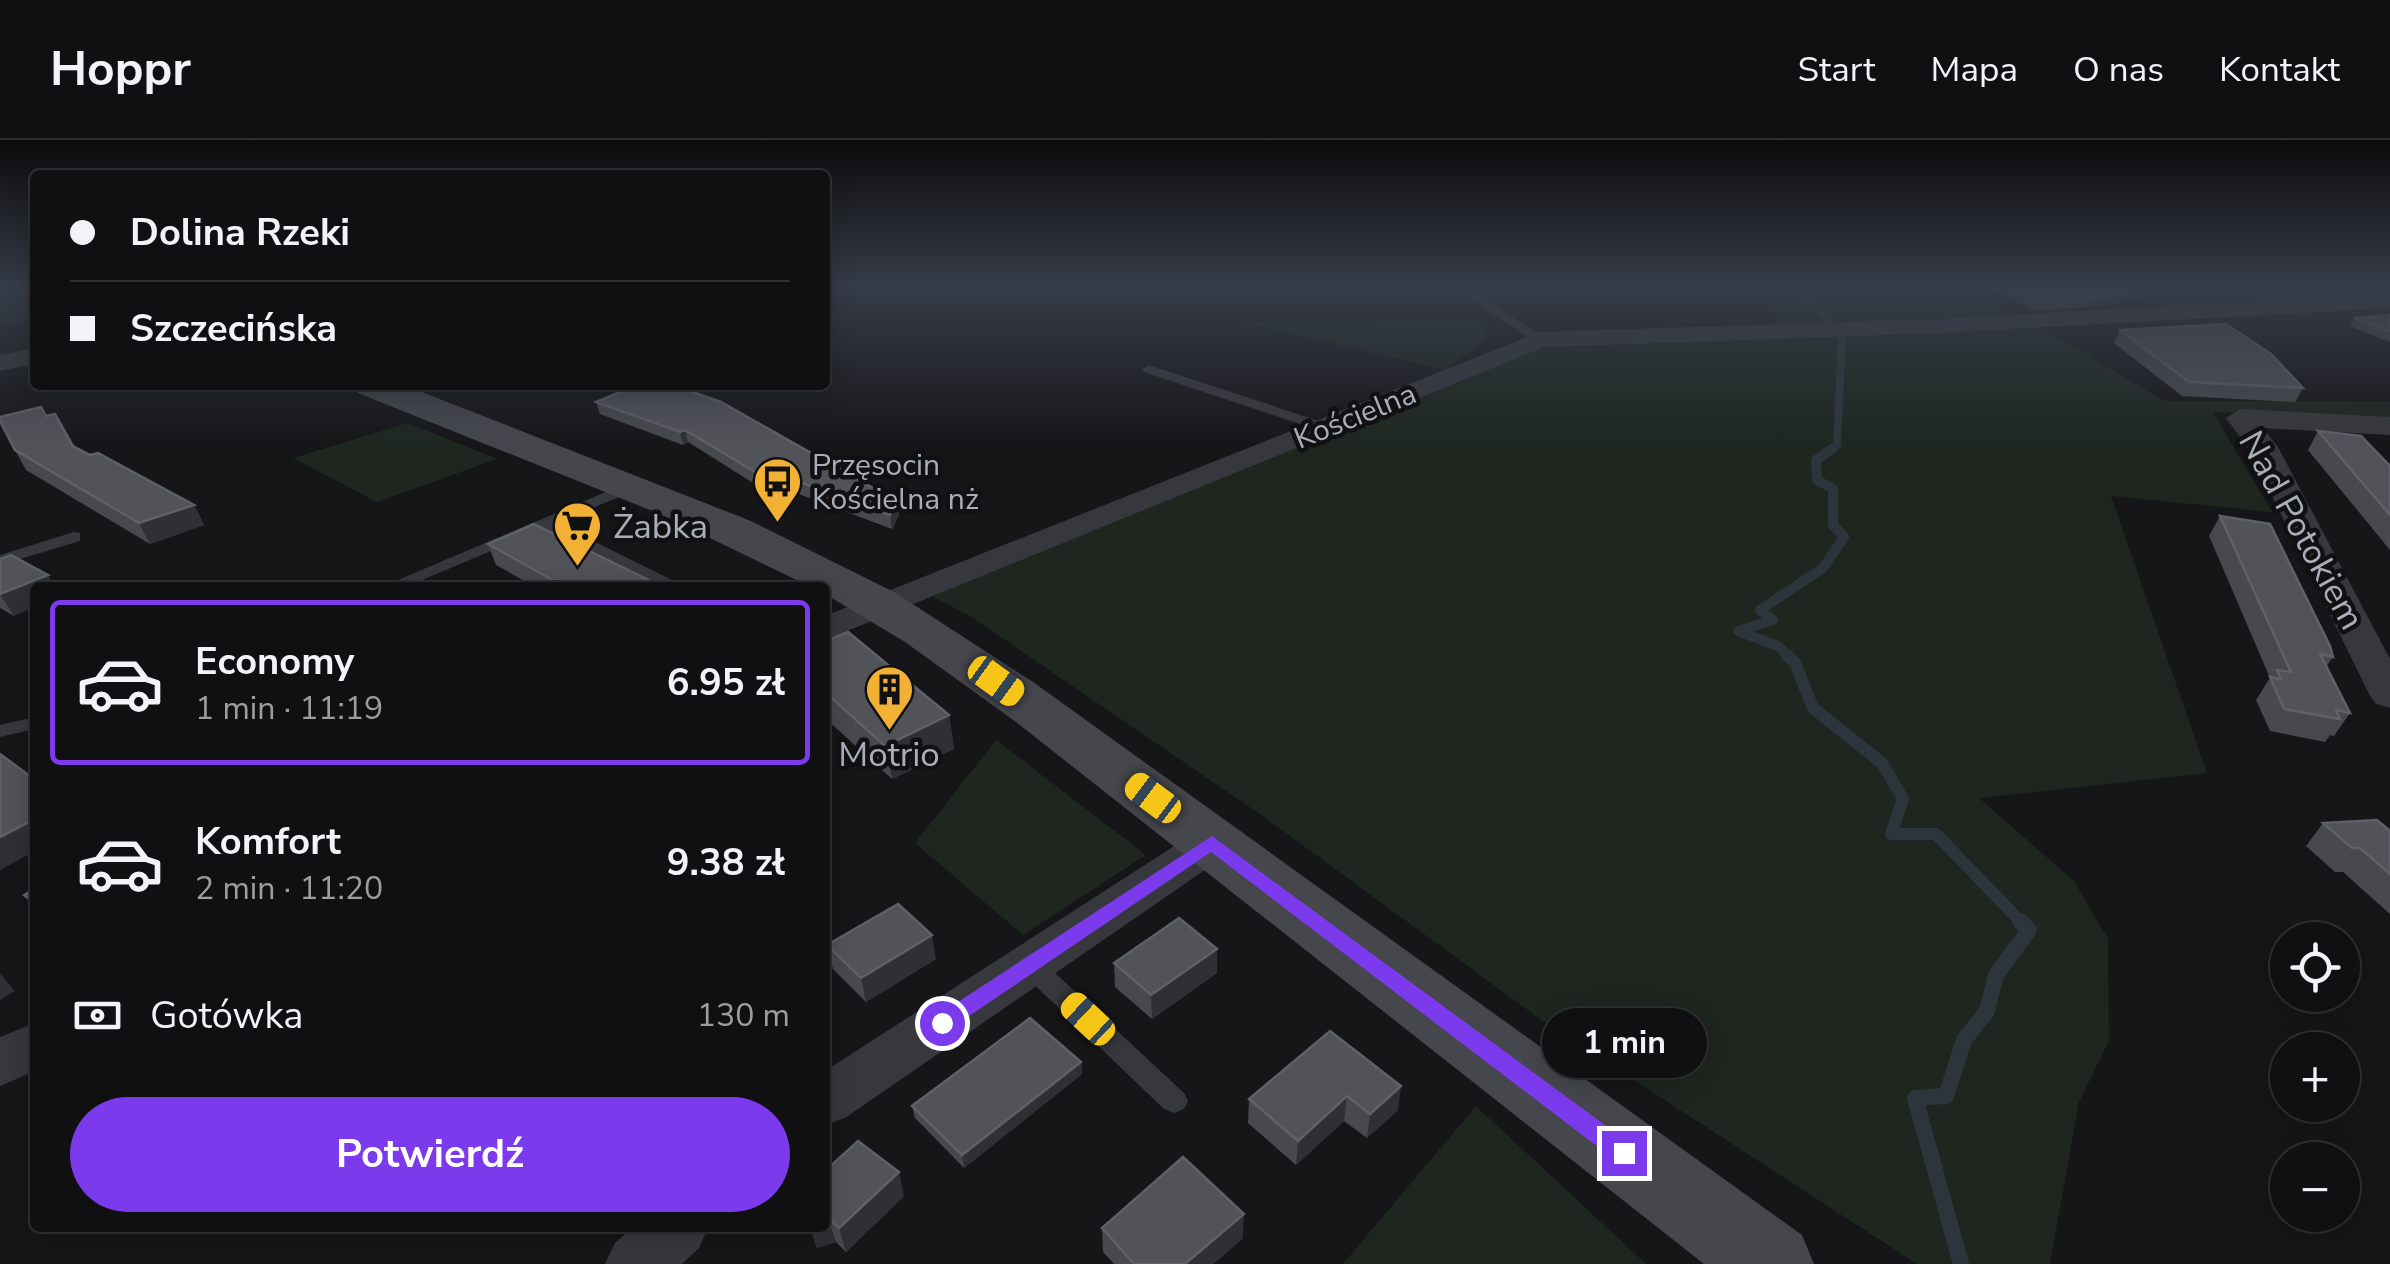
<!DOCTYPE html>
<html lang="pl">
<meta charset="utf-8">
<style>
:root{--surface:#101012;--page:#19191b;--text:#f1f3f6;--muted:#9c9d9f;--line:#303032;--accent:#7c3aed}
body{margin:0;font-family:"Nunito Sans",sans-serif;background:var(--page);color:var(--text);height:100vh;display:flex;flex-direction:column;font-size:38px;white-space:nowrap}
*{box-sizing:border-box;margin:0}
p{font-size:32px;color:var(--muted)}
.icon{flex:none;width:55px;height:55px;fill:none;stroke:currentColor;stroke-width:2;stroke-linecap:round;stroke-linejoin:round}
.map{position:relative;flex:1;overflow:hidden}
.panel{position:absolute;left:30px;top:442px;width:800px;height:650px;display:flex;flex-direction:column;background:var(--surface);border-radius:10px;box-shadow:0 5px 25px #0003,0 0 0 2px var(--line)}
.panel>*{flex:none}
.hud{position:absolute;left:30px;top:30px;width:800px;height:220px;border-radius:10px;box-shadow:0 5px 25px #0003,0 0 0 2px var(--line);display:grid;align-content:center;height:220px;padding:0 40px;background:var(--surface)}
.buttons{position:absolute;left:2270px;top:782px;display:grid;gap:20px}
.buttons a{display:grid;place-items:center;width:90px;height:90px;border-radius:50%;background:var(--surface);box-shadow:0 5px 25px #0003,0 0 0 2px var(--line);font-size:50px}
.end{position:absolute;width:45px;height:45px;margin:-22px;border:12px solid #7c3aed;background:#fff;box-shadow:0 0 0 5px #fff}
.from{border-radius:50%}
.bubble{position:absolute;height:70px;border-radius:35px;background:var(--surface);box-shadow:0 5px 25px #0003,0 0 0 2px var(--line);font-size:32px;font-weight:700;line-height:70px;text-align:center}
.car{position:absolute;width:30px;height:60px;margin:-30px -15px;border-radius:12px;box-shadow:0 0 8px 2px #0007;background:linear-gradient(#f5c518 24%,#345 0 40%,#f5c518 0 76%,#345 0 86%,#f5c518 0)}
.hud b{display:flex;align-items:center;gap:35px;height:95px;font-size:38px}
.hud b+b{border-top:2px solid var(--line)}
.hud i{width:25px;height:25px;background:var(--text)}
ul{padding:18px 0 0;list-style:none}
li{display:flex;align-items:center;gap:30px;height:165px;margin:0 20px 15px;padding:0 20px;border:5px solid transparent;border-radius:10px}
li div{flex:1}
li b{display:block;font-size:38px}
li em{font-style:normal;font-weight:700}
li.selected{border-color:var(--accent)}
li>.icon{width:90px;height:90px;stroke-width:1.5}
.pay{display:flex;align-items:center;gap:25px;height:110px;padding:0 40px;font-size:38px}
.pay p{margin-inline-start:auto}
.action{display:flex;gap:20px;margin-top:auto;padding:20px 40px}
.action a{flex:1;height:115px;border-radius:60px;background:var(--accent);color:#fff;font-size:40px;font-weight:700;line-height:115px;text-align:center}
header{display:flex;align-items:center;gap:60px;box-sizing:border-box;height:140px;padding:0 50px;background:var(--surface);border-bottom:2px solid var(--line)}
header strong{font-size:48px}
nav{display:flex;gap:55px;margin-inline-start:auto;font-size:35px}
.map>svg:first-child{display:block}
.green{fill:#1e261f}
.lines{fill:none;stroke-linecap:round;stroke-linejoin:round}
.stream-far3{stroke:#2c353c;stroke-width:8}
.stream-far2{stroke:#2c353c;stroke-width:10}
.stream-far1{stroke:#2c353c;stroke-width:12}
.stream{stroke:#2c353c;stroke-width:16}
.lane{fill:#37383d;fill-rule:evenodd}
.street{fill:#37383d;fill-rule:evenodd}
.secondary{fill:#45474d;fill-rule:evenodd}
.wall{fill:#47494d}
.shaded-wall{fill:#2f3033}
.building{fill:#525359;stroke:#5f6168;stroke-width:2.5}
.route{fill:#7c3aed}
.labels{text-anchor:middle;stroke-width:9;stroke-linejoin:round;paint-order:stroke}
.far-street-label{font-size:30px;fill:#a8adb8;stroke:#111113}
.far-poi-label{font-size:30px;fill:#a8adb8;stroke:#111113;text-anchor:start}
.poi-label{font-size:35px;fill:#a8adb8;stroke:#111113;text-anchor:start}
.street-label{font-size:35px;fill:#a8adb8;stroke:#111113}
</style>
<header>
<strong>Hoppr</strong>
<nav><a>Start</a><a>Mapa</a><a>O nas</a><a>Kontakt</a></nav>
</header>
<div class="map">
<svg width="2390" height="1124" viewBox="0 0 2390 1124">
<rect width="100%" height="100%" fill="#161618"/>
<path class="green" d="M0 148H35V179L0 186Z
M1747 148H1953L2021 177 1774 185 1776 176Z
M2202 148H2315L2342 157 2170 169 2143 157Z
M1488 181 1484 201 1445 230 1243 182Z
M2034 184 2165 261 2390 262V278L2213 272 2272 372 2111 356 2207 633 1979 658 2074 741 2108 799 2109 901 2079 962 2050 1124H1917L1540 879 1267 679 970 476 930 455 1546 206Z
M408 283 497 319 377 362 293 318Z
M996 600 1146 715 1023 795 915 703Z
M1476 966 1645 1123 1646 1124H1343Z"/>
<g class="lines">
<path class="stream-far3" d="M1799 148 1830 182
M1829 310 1837 305 1842 197"/>
<path class="stream-far2" d="M1789 517 1778 506 1738 491 1773 480 1760 470 1823 428 1844 397 1833 385V349L1817 340 1816 320 1833 308"/>
<path class="stream-far1" d="M1787 515 1795 523 1813 568 1882 623 1903 659 1891 694H1936L2022 783"/>
<path class="stream" d="M1961 1124 1915 958 1946 956 1964 900 1987 871 1996 835 2029 790 2020 781"/>
<path class="lane" d="M1456 148H1470L1546 200 1536 203Z
M1149 225 1331 285 1333 288 1321 291 1144 232 1142 229Z
M627 343 633 345V351L557 383 688 448H665L543 389 403 448H379Z
M74 392 80 393V401L0 425V415Z
M35 577V589L0 597V585Z
M1030 815 1039 818 1184 953 1188 961 1184 969 1174 973 1164 969 1021 832 1017 825 1021 818Z"/>
<path class="street" d="M2390 154V168L1939 193 1544 207 825 500V476L1540 192 1939 179Z
M35 208V224L0 231V215Z
M2240 269 2390 277V295L2263 288 2278 307 2390 519V568L2376 564 2370 556 2249 309 2226 278Z
M1212 687 1228 692 1235 703 1228 714 845 978 825 985V931L1196 692Z
M35 883V931L0 946V897Z
M632 1088H708L699 1108 682 1124H605L615 1103Z"/>
<path class="secondary" d="M352 245H404L751 381 894 452 1033 542 1802 1095 1814 1124H1704L1016 582 905 502 825 454V448H813L660 374 358 253Z"/>
</g>
<path class="wall" d="M1987 148H2201L2088 167 2036 170Z
M2390 175V202L2350 186 2354 178Z
M2120 190 2303 248 2295 262 2182 256 2114 203Z
M637 245 896 361 899 375 892 389 767 342 758 346 688 302 683 305 600 274 596 262Z
M46 276 73 306 194 365 204 385 150 404 26 330 15 310Z
M2318 291 2390 326V410L2308 310Z
M2220 376 2333 517 2326 527 2350 573 2334 596 2330 595 2325 602 2270 591 2256 560 2270 538 2209 396Z
M488 404 665 448H537L496 425Z
M0 419 14 476 0 468Z
M825 501 949 575 954 609 892 639 825 578Z
M2323 683 2390 691V774L2343 732H2335L2306 706Z
M827 805 936 819 866 862 833 829Z
M1114 823 1217 833 1152 879 1115 847Z
M1330 891 1398 970 1367 998 1344 981 1296 1025 1248 983 1249 959Z
M1081 922 1082 934 964 1028 915 978 912 966Z
M825 1031 904 1056 846 1112 836 1102 817 1108 810 1088H825Z
M1102 1088 1243 1098 1213 1124H1114L1103 1112Z"/>
<path class="shaded-wall" d="M2155 148H2201L2088 167 2091 159Z
M685 290 688 302 683 305 680 292Z
M764 329 767 342 758 346 755 332Z
M896 361 899 375 892 389 890 375Z
M194 365 204 385 150 404 139 383Z
M48 435 56 448H35V467L14 476 0 454Z
M949 575 954 609 892 639 885 606Z
M35 679V711L0 730V697Z
M932 795 936 819 866 862 861 838Z
M1217 809V833L1152 879 1151 855Z
M0 833 15 851 0 860Z
M1081 922 1082 934 964 1028 962 1015Z
M1401 946 1398 970 1367 998 1370 974Z
M1347 956 1344 981 1296 1025 1298 1001Z
M899 1032 904 1056 846 1112 839 1088Z
M1244 1074 1243 1098 1213 1124H1185Z
M828 1078 836 1102 817 1108 810 1088H825V1079Z"/>
<path class="building" d="M2009 148H2155L2091 159 2039 162Z
M2390 175V192L2354 178Z
M2226 184 2271 214 2303 248 2189 242 2120 190Z
M637 245H673L721 262 896 361 890 375 764 329 755 332 685 290 680 292 596 262Z
M41 267 46 276 55 274 73 306 90 315 98 313 194 365 139 383 15 310 0 281V277Z
M2318 291 2361 296 2390 326V375Z
M2220 376 2270 384 2330 506 2333 517 2320 514 2350 573 2336 570 2340 579 2284 569 2270 537 2281 539 2277 530 2291 532Z
M534 384 665 448H567L488 404Z
M11 415 48 435 0 454V419Z
M848 492 949 575 885 606 825 552V501Z
M0 614 35 640V679L0 697Z
M2377 680 2390 691V734L2360 708H2352L2323 683Z
M35 749V764L24 755Z
M898 764 932 795 861 838 827 805Z
M1179 778 1217 809 1151 855 1114 823Z
M1030 878 1081 922 962 1015 912 966Z
M1330 891 1401 946 1370 974 1347 956 1298 1001 1249 959Z
M858 1001 899 1032 839 1088 828 1078 825 1079V1031Z
M1183 1017 1244 1074 1185 1124H1134L1102 1088Z"/>
<linearGradient id="sky" x2="0" y2="1"><stop stop-color="#0c0c0d"/><stop offset="0.48" stop-color="#363c48"/><stop offset="1" stop-color="#363c48" stop-opacity="0"/></linearGradient>
<rect width="2390" height="306" fill="url(#sky)"/>
<path class="route" d="M1212 696 1632 1005V1020H1615L1211 712 950 889H935V877Z"/>
<defs>
<symbol id="bus-pin" viewBox="-11 -11 22 30"><path d="M0 17L-7.5 6A9.5 9.5 0 1 1 7.5 6Z" fill="#f2b134" stroke="#111113"/><path d="M-5-6H5V4H4V6H2V4H-2V6H-4V4H-5ZM-3.5-4V0h7V-4ZM-3.5 1.2v1.5H-2V1.2ZM2 1.2v1.5H3.5V1.2Z" fill="#111"/></symbol>
<symbol id="supermarket-pin" viewBox="-11 -11 22 30"><path d="M0 17L-7.5 6A9.5 9.5 0 1 1 7.5 6Z" fill="#f2b134" stroke="#111113"/><path d="M-6-5.5h2.5l.6 2H6L4.5 2H-2.5L-4.4-4H-6ZM-1.5 3.2a1.3 1.3 0 1 0 .1 0ZM3 3.2a1.3 1.3 0 1 0 .1 0Z" fill="#111"/></symbol>
<symbol id="building-pin" viewBox="-11 -11 22 30"><path d="M0 17L-7.5 6A9.5 9.5 0 1 1 7.5 6Z" fill="#f2b134" stroke="#111113"/><path d="M-4-6H4V6H1V3H-1V6H-4ZM-2.5-4.3h1.7v1.8h-1.7ZM.8-4.3h1.7v1.8H.8ZM-2.5-1h1.7V.8h-1.7ZM.8-1h1.7V.8H.8Z" fill="#111"/></symbol>
</defs>
<g fill-rule="evenodd">
<use href="#bus-pin" x="750" y="314" width="55" height="75"/>
<use href="#supermarket-pin" x="550" y="358" width="55" height="75"/>
<use href="#building-pin" x="862" y="522" width="55" height="75"/>
</g>
<g class="labels">
<g class="far-street-label">
<text transform="translate(1355 276) rotate(-22)" y="10">Kościelna</text>
</g>
<g class="far-poi-label">
<text x="812" y="335">Przęsocin<tspan x="812" dy="34">Kościelna nż</tspan></text>
</g>
<g class="poi-label">
<text x="613" y="398">Żabka</text>
<text x="889" y="626" text-anchor="middle">Motrio</text>
</g>
<g class="street-label">
<text transform="translate(2302 390) rotate(61)" y="12">Nad Potokiem</text>
</g>
</g>
</svg>
<div class="buttons">
<a><svg class="icon" aria-label="locate" viewBox="0 0 24 24"><circle cx="12" cy="12" r="6"/><path d="M12 2v4M12 18v4M2 12h4M18 12h4"/></svg></a>
<a>+</a>
<a>−</a>
</div>
<i class="end from" style="left:942px;top:883px"></i>
<i class="end" style="left:1624px;top:1013px"></i>
<div class="bubble" style="left:1542px;top:868px;width:165px">1 min</div>
<i class="car" style="left:996px;top:541px;rotate:126deg"></i>
<i class="car" style="left:1153px;top:658px;rotate:307deg"></i>
<i class="car" style="left:1088px;top:879px;rotate:313deg"></i>
<div class="hud">
<b><i class="from"></i>Dolina Rzeki</b>
<b><i></i>Szczecińska</b>
</div>
<section class="panel">
<ul>
<li class="selected"><svg class="icon" aria-label="car" viewBox="0 0 24 24"><path d="M5 17H2v-5l4-1 3-4h7l3 4 3 1v5h-3M9 17h6M6 11h13"/><circle cx="7" cy="17" r="2"/><circle cx="17" cy="17" r="2"/></svg><div><b>Economy</b><p>1 min · 11:19</p></div><em>6.95 zł</em></li>
<li><svg class="icon" aria-label="car" viewBox="0 0 24 24"><path d="M5 17H2v-5l4-1 3-4h7l3 4 3 1v5h-3M9 17h6M6 11h13"/><circle cx="7" cy="17" r="2"/><circle cx="17" cy="17" r="2"/></svg><div><b>Komfort</b><p>2 min · 11:20</p></div><em>9.38 zł</em></li>
</ul>
<div class="pay"><svg class="icon" aria-label="cash" viewBox="0 0 24 24"><path d="M3 7h18v10H3z"/><circle cx="12" cy="12" r="2"/></svg>Gotówka<p>130 m</p></div>
<div class="action"><a>Potwierdź</a></div>
</section>
</div>
